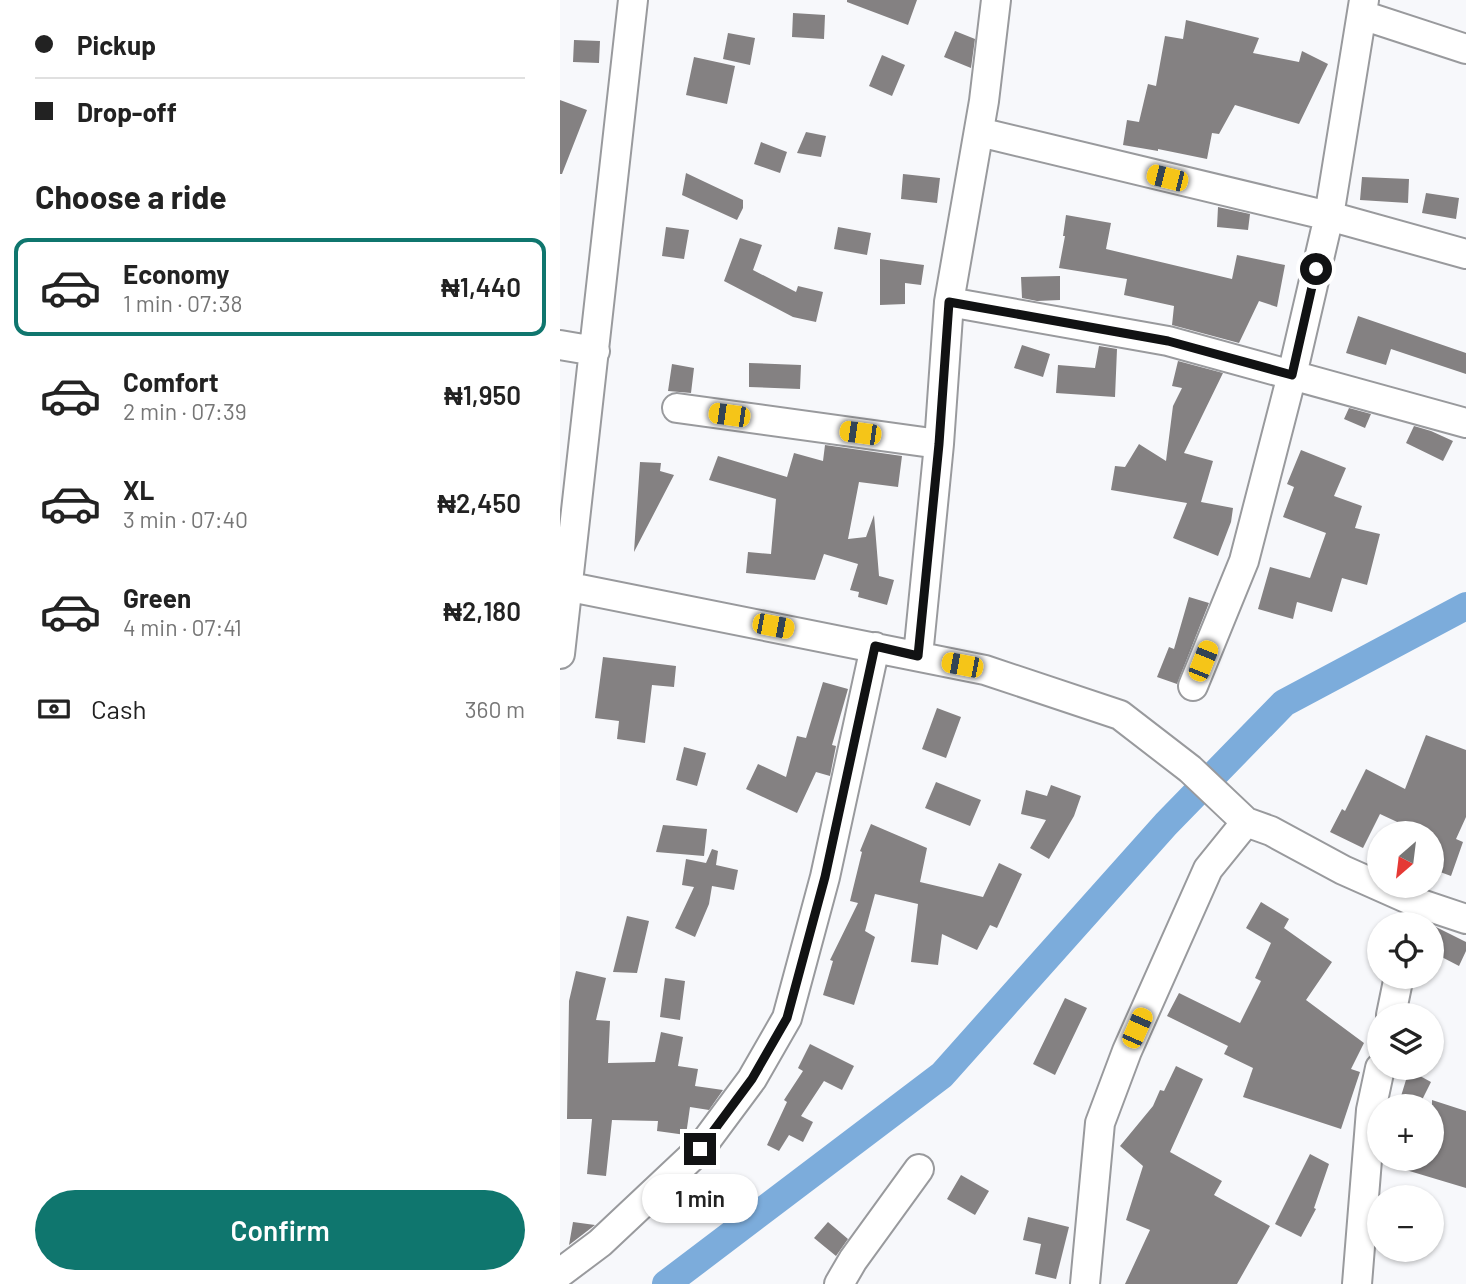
<!DOCTYPE html>
<meta charset="utf-8">
<style>
:root{--surface:#fff;--page:#f2f2f2;--text:#222;--muted:#767676;--line:#e0e0e0;--accent:#0f766e}
body{margin:0;font-family:Barlow,sans-serif;background:var(--page);color:var(--text);height:100vh;display:flex;flex-direction:column;font-size:26px;white-space:nowrap}
*{box-sizing:border-box;margin:0}
p{font-size:23px;color:var(--muted)}
.icon{flex:none;width:38px;height:38px;fill:none;stroke:currentColor;stroke-width:2;stroke-linecap:round;stroke-linejoin:round}
.map{position:relative;flex:1;overflow:hidden}
.sheet{display:flex;flex-direction:column;background:var(--surface);width:560px}
.sheet>*{flex:none}
.hud{display:grid;align-content:center;height:154px;padding:0 35px;background:var(--surface)}
.needle{width:46px;rotate:208deg}
.controls{position:absolute;left:807px;top:821px;display:grid;gap:14px}
.controls a{display:grid;place-items:center;width:77px;height:77px;border-radius:50%;background:var(--surface);box-shadow:0 2px 5px #0004;font-size:35px}
.end{position:absolute;width:32px;height:32px;margin:-16px;border:9px solid #111213;background:#fff;box-shadow:0 0 0 4px #fff}
.from{border-radius:50%}
.bubble{position:absolute;height:49px;border-radius:24px;background:var(--surface);box-shadow:0 2px 5px #0004;font-size:23px;font-weight:600;line-height:49px;text-align:center}
.car{position:absolute;width:21px;height:42px;margin:-21px -10px;border-radius:9px;box-shadow:0 0 5px 2px #0007;background:linear-gradient(#f5c518 24%,#345 0 40%,#f5c518 0 76%,#345 0 86%,#f5c518 0)}
.hud b{display:flex;align-items:center;gap:24px;height:66px;font-size:26px}
.hud b+b{border-top:2px solid var(--line)}
.hud i{width:18px;height:18px;background:var(--text)}
ul{padding:0;list-style:none}
li{display:flex;align-items:center;gap:21px;height:98px;margin:0 14px 10px;padding:0 21px;border:4px solid transparent;border-radius:14px}
li div{flex:1}
li b{display:block;font-size:26px}
li em{font-style:normal;font-weight:600}
li.active{border-color:var(--accent)}
li>.icon{width:63px;height:63px;stroke-width:1.5}
h2{padding:0 35px;font-size:32px;line-height:84px}
.pay{display:flex;align-items:center;gap:18px;height:77px;padding:0 35px;font-size:26px}
.pay p{margin-inline-start:auto}
.primary-button{display:flex;gap:14px;margin-top:auto;padding:14px 35px}
.primary-button a{flex:1;height:80px;border-radius:42px;background:var(--accent);color:#fff;font-size:28px;font-weight:600;line-height:80px;text-align:center}
main{display:flex;flex:1;min-height:0}
.map>svg:first-child{display:block}
.lines{fill:none;stroke-linecap:round;stroke-linejoin:round}
.canal{stroke:#7cacdb;stroke-width:28}
.building{fill:#848182}
.minor-casing{stroke:#999a9d;stroke-width:32}
.minor{stroke:#fff;stroke-width:28}
.route{stroke:#111213;stroke-width:9}
</style>
<main>
<section class="sheet">
<div class="hud">
<b><i class="from"></i>Pickup</b>
<b><i></i>Drop-off</b>
</div>
<h2>Choose a ride</h2>
<ul>
<li class="active"><svg class="icon" aria-label="car" viewBox="0 0 24 24"><path d="M5 17H2v-5l4-1 3-4h7l3 4 3 1v5h-3M9 17h6M6 11h13"/><circle cx="7" cy="17" r="2"/><circle cx="17" cy="17" r="2"/></svg><div><b>Economy</b><p>1 min · 07:38</p></div><em>₦1,440</em></li>
<li><svg class="icon" aria-label="car" viewBox="0 0 24 24"><path d="M5 17H2v-5l4-1 3-4h7l3 4 3 1v5h-3M9 17h6M6 11h13"/><circle cx="7" cy="17" r="2"/><circle cx="17" cy="17" r="2"/></svg><div><b>Comfort</b><p>2 min · 07:39</p></div><em>₦1,950</em></li>
<li><svg class="icon" aria-label="car" viewBox="0 0 24 24"><path d="M5 17H2v-5l4-1 3-4h7l3 4 3 1v5h-3M9 17h6M6 11h13"/><circle cx="7" cy="17" r="2"/><circle cx="17" cy="17" r="2"/></svg><div><b>XL</b><p>3 min · 07:40</p></div><em>₦2,450</em></li>
<li><svg class="icon" aria-label="car" viewBox="0 0 24 24"><path d="M5 17H2v-5l4-1 3-4h7l3 4 3 1v5h-3M9 17h6M6 11h13"/><circle cx="7" cy="17" r="2"/><circle cx="17" cy="17" r="2"/></svg><div><b>Green</b><p>4 min · 07:41</p></div><em>₦2,180</em></li>
</ul>
<div class="pay"><svg class="icon" aria-label="cash" viewBox="0 0 24 24"><path d="M3 7h18v10H3z"/><circle cx="12" cy="12" r="2"/></svg>Cash<p>360 m</p></div>
<div class="primary-button"><a>Confirm</a></div>
</section>
<div class="map">
<svg width="906" height="1284" viewBox="0 0 906 1284">
<rect width="100%" height="100%" fill="#f7f8fb"/>
<g class="lines">
<path class="canal" d="M106 1284 382 1075 606 824 724 703 906 606"/>
</g>
<path class="building" d="M287 0H357L348 25 287 2Z
M233 13 265 15 264 39 232 37Z
M626 20 699 38 693 53 739 62 742 51 768 64 739 124 675 105 659 134 652 133 647 159 598 149V151L563 145 567 120 579 122 588 84 596 86 605 36 623 39Z
M395 31 415 39 411 68 384 57Z
M168 33 195 38 190 65 163 59Z
M14 40 40 41 39 63 13 62Z
M322 55 345 65 332 96 309 86Z
M134 57 175 66 167 104 126 95Z
M0 100 27 110 2 174H0Z
M246 132 266 136 261 157 237 153Z
M201 142 227 152 220 173 194 164Z
M126 173 183 200V208L177 220 122 195Z
M343 174 380 178 377 203 341 199Z
M802 177 849 179 848 203 800 200Z
M866 193 899 198 896 219 862 213Z
M658 207 690 214 688 230 657 227Z
M506 215 551 223 546 249 672 279 677 255 725 265 717 307 699 301 679 343 612 325 614 306 564 295 567 279 499 268 505 236H503Z
M106 227 129 230 124 259 102 256Z
M278 227 311 233 307 255 274 249Z
M180 238 202 245 193 270 236 292 238 286 263 292 256 322 233 317 164 281Z
M320 259 364 265 361 285 345 283V304L320 305Z
M500 276V300L477 301 462 298 461 277Z
M798 316 906 353V374L831 349 826 365 786 353Z
M462 345 490 354 483 377 454 368Z
M539 346 557 349 555 397 496 393 498 365 535 368Z
M618 361 663 373 624 453 653 461 641 502 673 508 671 522 658 556 613 538 627 503 551 490 555 466 565 467 579 444 606 461 613 406 622 388 612 386Z
M189 363 241 365 240 389 189 387Z
M112 364 134 368 131 393 108 391Z
M789 408 811 414 805 428 784 419Z
M854 426 871 431 893 441 883 461 846 443Z
M265 445 342 456 338 487 299 482 288 539 306 537 314 515 319 576 334 580 327 605 298 597 299 592 290 590 298 564 264 554 255 580 186 573 188 552 211 554 216 499 149 480 158 456 227 477 234 453 263 461Z
M741 450 786 468 774 496 802 506 795 528 820 534 807 585 782 578 772 612 737 602 733 619 698 609 710 567 750 578 766 533 723 517 734 487 727 484Z
M80 462 101 463 100 471 114 475 74 552Z
M629 597 649 603 617 684 597 677 609 647 614 649Z
M43 657 116 666 114 687 92 685 85 743 57 739 59 721 35 718Z
M263 682 288 689 272 745 276 746 270 776 256 772 237 813 186 789 198 764 226 777 237 736 246 738Z
M377 708 401 717 386 758 362 749Z
M866 735 906 750V817L896 839 903 842 891 876 872 869V833H861L820 814 803 848 770 832 782 809 785 811 806 769 845 789Z
M124 747 146 753 137 786 116 780Z
M376 782 421 800 410 826 365 808Z
M491 785 521 796 514 816 489 859 470 848 486 820 461 814 466 790 487 796Z
M311 824 367 848 360 882 423 897 439 863 462 874 437 928 430 925 417 950 382 934 378 965 351 962 358 904 315 894 305 931 315 937 294 1005 263 995 273 961 270 960 298 903 290 901 302 852 300 851Z
M103 825 147 829 144 856 96 852Z
M152 849 158 851 156 865 178 870 174 890 152 886 149 904 135 937 115 928 134 887 122 885 126 859 146 863Z
M701 902 729 919 724 928 772 962 746 1000 804 1043 791 1069 800 1072 781 1129 683 1097 693 1068 664 1054 668 1046 607 1016 619 993 680 1023 701 981 695 978 711 943 686 928Z
M67 916 89 921 77 973 53 972Z
M872 925 906 942V951L899 966 872 952Z
M16 971 46 978 36 1020 50 1021 48 1063 95 1062 101 1032 123 1037 118 1066 138 1069 135 1086 163 1090 149 1110 130 1107 126 1135 97 1131 98 1121 52 1120 46 1176 27 1174 32 1119H7L9 1001Z
M105 978 125 981 120 1020 100 1017Z
M505 998 527 1008 495 1075 473 1064Z
M250 1044 294 1066 282 1090 264 1081 241 1116 253 1122 243 1142 229 1135 219 1151 207 1145 227 1102 224 1100 243 1071 238 1068Z
M616 1066 643 1079 610 1152 662 1181 654 1195 710 1226 677 1284H565L590 1230 566 1220 583 1166 560 1146 593 1106 600 1090 604 1091Z
M849 1070 871 1082 859 1106H838Z
M872 1100 906 1111V1188L826 1164 827 1158H872Z
M750 1154 769 1164 754 1208 756 1209 741 1237 715 1224Z
M401 1175 429 1191 415 1215 387 1199Z
M468 1217 509 1227 496 1279 475 1274 481 1244 463 1240Z
M13 1222 35 1225 9 1245Z
M268 1222 288 1239 276 1256 254 1238Z"/>
<g class="lines">
<defs>
<path id="minor" d="M802 15 906 49
M419 132 769 216 906 254
M389 302 608 341 906 423
M0 345 35 351
M117 408 379 444
M0 585 425 670 560 715 630 769 686 822 711 831 783 870 855 902 906 919
M0 654 73 0
M358 656 379 444 389 302 424 101 436 0
M633 686 684 561 732 375 769 216 804 0
M831 1015 839 976
M0 1273 40 1243 140 1149 192 1079 227 1018 265 877 315 647
M279 1284 293 1260 359 1169
M525 1284 540 1123 567 1051 648 869 686 822
M797 1284 811 1110 820 1068"/>
</defs>
<use href="#minor" class="minor-casing"/>
<use href="#minor" class="minor"/>
</g>
<g class="lines">
<path class="route" d="M140 1149 192 1079 227 1018 265 877 315 646 358 656 379 444 389 302 608 341 732 375 756 269"/>
</g>
</svg>
<div class="controls">
<a><svg class="needle" viewBox="-14 -14 28 28"><path d="M0-13l5 13h-10z" fill="#e53935"/><path d="M0 13l5-13h-10z" fill="#767676"/></svg></a>
<a><svg class="icon" aria-label="locate" viewBox="0 0 24 24"><circle cx="12" cy="12" r="6"/><path d="M12 2v4M12 18v4M2 12h4M18 12h4"/></svg></a>
<a><svg class="icon" aria-label="layers" viewBox="0 0 24 24"><path d="M12 4l9 5-9 5-9-5zM3 14l9 5 9-5"/></svg></a>
<a>+</a>
<a>−</a>
</div>
<i class="end from" style="left:756px;top:269px"></i>
<i class="end" style="left:140px;top:1149px"></i>
<div class="bubble" style="left:82px;top:1174px;width:116px">1 min</div>
<i class="car" style="left:607px;top:178px;rotate:284deg"></i>
<i class="car" style="left:169px;top:415px;rotate:278deg"></i>
<i class="car" style="left:300px;top:433px;rotate:278deg"></i>
<i class="car" style="left:213px;top:626px;rotate:101deg"></i>
<i class="car" style="left:643px;top:661px;rotate:22deg"></i>
<i class="car" style="left:402px;top:665px;rotate:281deg"></i>
<i class="car" style="left:577px;top:1028px;rotate:24deg"></i>
</div>
</main>
